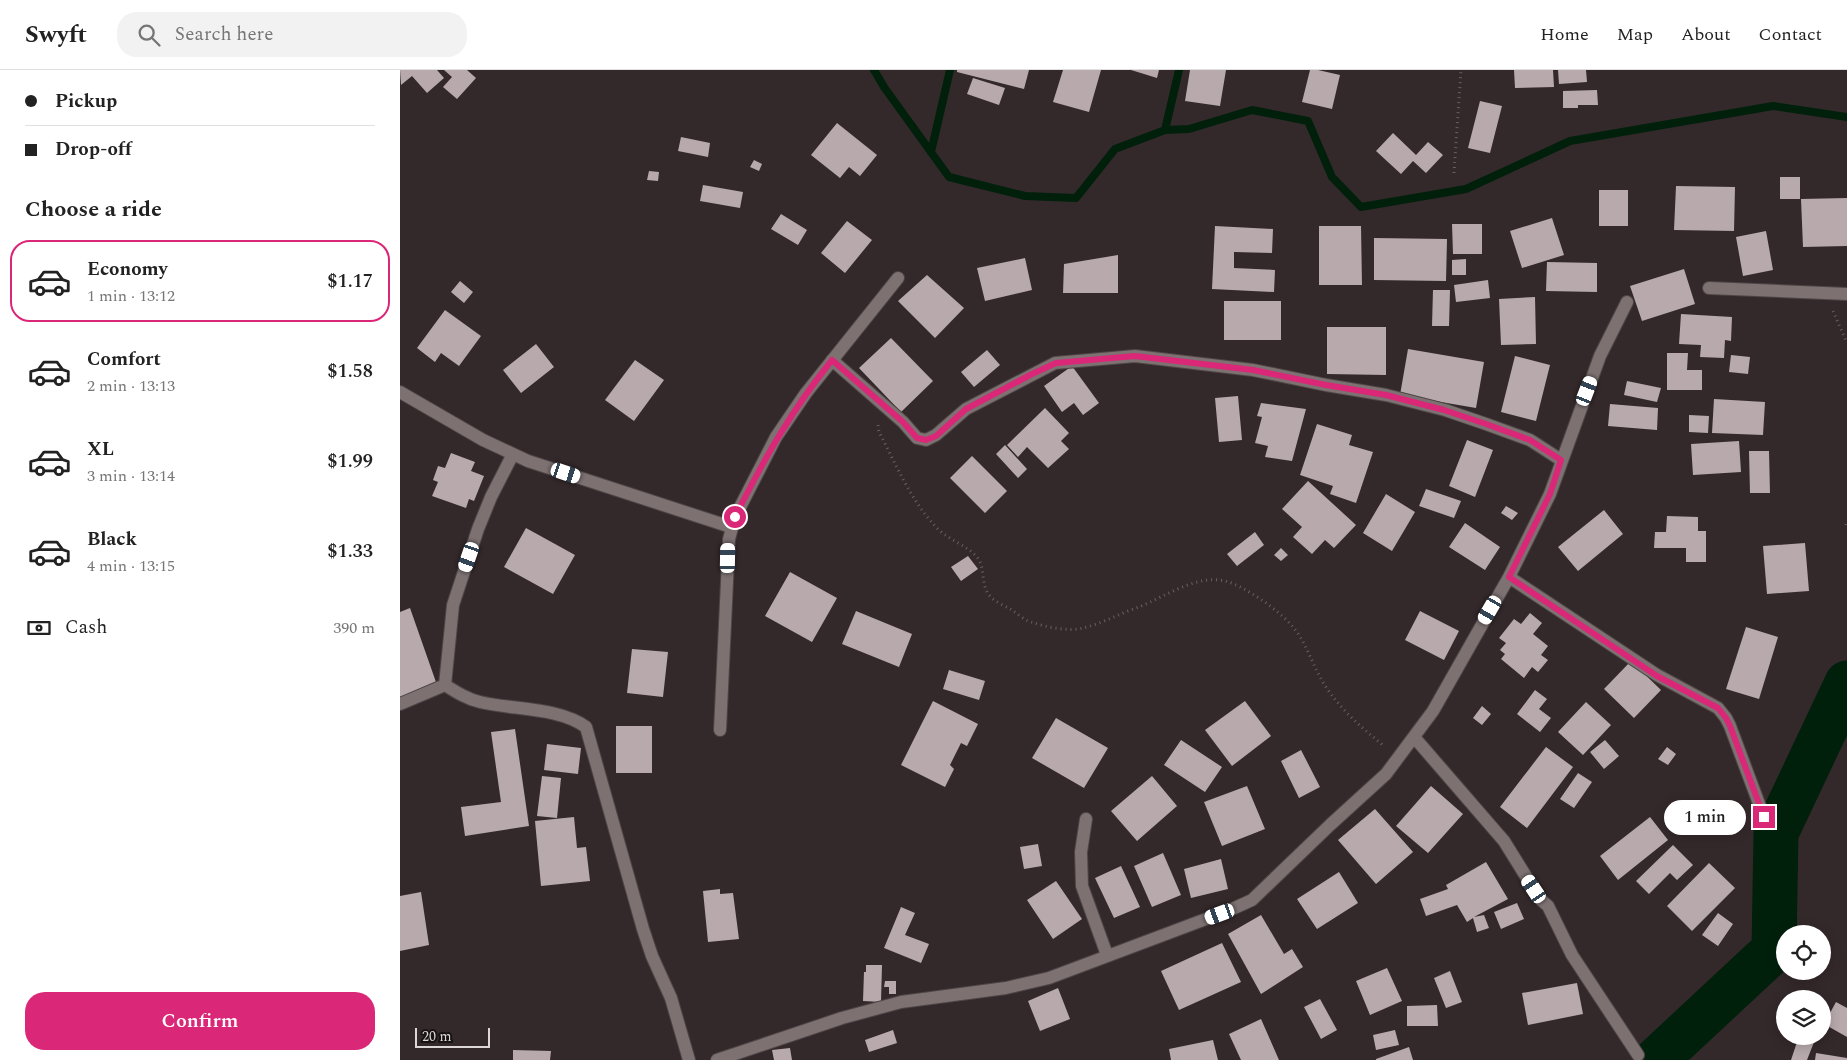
<!DOCTYPE html>
<meta charset="utf-8">
<style>
:root{--surface:#fff;--page:#f2f2f2;--text:#222;--muted:#767676;--line:#e0e0e0;--accent:#db2777}
body{margin:0;font-family:Spectral,serif;background:var(--page);color:var(--text);height:100vh;display:flex;flex-direction:column;font-size:19px;white-space:nowrap}
*{box-sizing:border-box;margin:0}
p{font-size:16px;color:var(--muted)}
.icon{flex:none;width:28px;height:28px;fill:none;stroke:currentColor;stroke-width:2;stroke-linecap:round;stroke-linejoin:round}
.map{position:relative;flex:1;overflow:hidden}
.side{display:flex;flex-direction:column;background:var(--surface);width:400px}
.side>*{flex:none}
.banner{display:grid;align-content:center;height:110px;padding:0 25px;background:var(--surface)}
.controls{position:absolute;left:1376px;top:855px;display:grid;gap:10px}
.controls a{display:grid;place-items:center;width:55px;height:55px;border-radius:50%;background:var(--surface);box-shadow:0 2px 12px #0003;font-size:25px}
.scale{position:absolute;left:15px;bottom:12px;width:75px;box-sizing:border-box;padding-left:5px;border:2px solid #ded7d7;border-top:0;font-size:14px;line-height:18px;white-space:nowrap;color:#ded7d7;-webkit-text-stroke:4px #181314;paint-order:stroke}
.end{position:absolute;width:22px;height:22px;margin:-11px;border:6px solid #db2777;background:#fff;box-shadow:0 0 0 2px #fff}
.from{border-radius:50%}
.bubble{position:absolute;height:35px;border-radius:18px;background:var(--surface);box-shadow:0 2px 12px #0003;font-size:16px;font-weight:600;line-height:35px;text-align:center}
.car{position:absolute;width:15px;height:30px;margin:-15px -8px;border-radius:6px;box-shadow:0 0 4px 1px #0007;background:linear-gradient(#fff 24%,#345 0 40%,#fff 0 76%,#345 0 86%,#fff 0)}
.banner b{display:flex;align-items:center;gap:18px;height:48px;font-size:19px}
.banner b+b{border-top:1px solid var(--line)}
.banner i{width:12px;height:12px;background:var(--text)}
ul{padding:0;list-style:none}
li{display:flex;align-items:center;gap:15px;height:82px;margin:0 10px 8px;padding:0 15px;border:2px solid transparent;border-radius:20px}
li div{flex:1}
li b{display:block;font-size:19px}
li em{font-style:normal;font-weight:600}
li.current{border-color:var(--accent)}
li>.icon{width:45px;height:45px;stroke-width:1.5}
h2{padding:0 25px;font-size:22px;line-height:60px}
.pay{display:flex;align-items:center;gap:12px;height:55px;padding:0 25px;font-size:19px}
.pay p{margin-inline-start:auto}
.primary-button{display:flex;gap:10px;margin-top:auto;padding:10px 25px}
.primary-button a{flex:1;height:58px;border-radius:20px;background:var(--accent);color:#fff;font-size:20px;font-weight:600;line-height:58px;text-align:center}
header{display:flex;align-items:center;gap:30px;box-sizing:border-box;height:70px;padding:0 25px;background:var(--surface);border-bottom:1px solid var(--line)}
header strong{font-size:24px}
nav{display:flex;gap:28px;margin-inline-start:auto;font-size:18px}
.search{width:350px;height:45px;background:var(--page);display:flex;align-items:center;gap:12px;box-sizing:border-box;padding:0 18px;border-radius:20px;color:var(--muted);font-size:19px}
main{display:flex;flex:1;min-height:0}
.map>svg:first-child{display:block}
.lines{fill:none;stroke-linecap:round;stroke-linejoin:round}
.stream{stroke:#00200c;stroke-width:8}
.river{stroke:#00200c;stroke-width:45}
.building{fill:#b8aaac}
.minor-casing{stroke:#4e4546;stroke-width:14}
.path{stroke:#695f60;stroke-width:3;stroke-dasharray:1 4;stroke-linecap:butt}
.minor{stroke:#7d7172;stroke-width:12}
.route{stroke:#db2777;stroke-width:6}
</style>
<header>
<strong>Swyft</strong>
<div class="search"><svg class="icon" aria-label="search" viewBox="0 0 24 24"><circle cx="10" cy="10" r="6"/><path d="M15 15l6 6"/></svg>Search here</div>
<nav><a>Home</a><a>Map</a><a>About</a><a>Contact</a></nav>
</header>
<main>
<section class="side">
<div class="banner">
<b><i class="from"></i>Pickup</b>
<b><i></i>Drop-off</b>
</div>
<h2>Choose a ride</h2>
<ul>
<li class="current"><svg class="icon" aria-label="car" viewBox="0 0 24 24"><path d="M5 17H2v-5l4-1 3-4h7l3 4 3 1v5h-3M9 17h6M6 11h13"/><circle cx="7" cy="17" r="2"/><circle cx="17" cy="17" r="2"/></svg><div><b>Economy</b><p>1 min · 13:12</p></div><em>$1.17</em></li>
<li><svg class="icon" aria-label="car" viewBox="0 0 24 24"><path d="M5 17H2v-5l4-1 3-4h7l3 4 3 1v5h-3M9 17h6M6 11h13"/><circle cx="7" cy="17" r="2"/><circle cx="17" cy="17" r="2"/></svg><div><b>Comfort</b><p>2 min · 13:13</p></div><em>$1.58</em></li>
<li><svg class="icon" aria-label="car" viewBox="0 0 24 24"><path d="M5 17H2v-5l4-1 3-4h7l3 4 3 1v5h-3M9 17h6M6 11h13"/><circle cx="7" cy="17" r="2"/><circle cx="17" cy="17" r="2"/></svg><div><b>XL</b><p>3 min · 13:14</p></div><em>$1.99</em></li>
<li><svg class="icon" aria-label="car" viewBox="0 0 24 24"><path d="M5 17H2v-5l4-1 3-4h7l3 4 3 1v5h-3M9 17h6M6 11h13"/><circle cx="7" cy="17" r="2"/><circle cx="17" cy="17" r="2"/></svg><div><b>Black</b><p>4 min · 13:15</p></div><em>$1.33</em></li>
</ul>
<div class="pay"><svg class="icon" aria-label="cash" viewBox="0 0 24 24"><path d="M3 7h18v10H3z"/><circle cx="12" cy="12" r="2"/></svg>Cash<p>390 m</p></div>
<div class="primary-button"><a>Confirm</a></div>
</section>
<div class="map">
<svg width="1447" height="990" viewBox="0 0 1447 990">
<rect width="100%" height="100%" fill="#34292a"/>
<g class="lines">
<path class="stream" d="M474 0 484 17 549 107 625 126 676 128 715 79 765 60 789 59 852 40 908 51 932 107 961 137 1066 119 1170 71 1373 36 1447 47
M765 60 779 0
M531 82 550 0"/>
<path class="river" d="M1256 990 1374 880 1376 763 1447 613"/>
</g>
<path class="building" d="M0 0H37L44 8 27 23 12 6 1 15Z
M44 0H67L76 8 57 29 43 17 52 7Z
M557 0H629L624 19 557 2Z
M663 0H701L689 42 653 32Z
M731 0H759L757 8Z
M790 0H826L820 36 785 31Z
M910 0H918L940 5 932 39 902 32Z
M1114 0H1153L1154 17 1115 18Z
M1158 0H1186L1187 12 1159 14Z
M573 8 605 18 599 35 567 24Z
M1197 20 1198 35H1178V38H1163V21Z
M1080 31 1102 36 1090 83 1068 78Z
M437 53 477 85 460 106 449 97 440 108 411 85Z
M993 63 1016 85 1028 72 1043 85 1026 103 1013 91 1001 104 976 81Z
M281 67 310 73 308 87 278 81Z
M354 90 362 94 359 101 350 97Z
M249 101 259 102 258 111 247 110Z
M1380 107H1400V129H1380Z
M303 115 343 122 340 138 300 131Z
M1276 116 1335 117 1334 161 1274 160Z
M1199 120H1228V156H1199Z
M1447 128V176L1403 177 1401 129Z
M381 144 407 160 398 175 371 159Z
M1152 148 1164 185 1122 198 1110 161Z
M447 151 472 170 445 203 421 183Z
M1052 154H1082V184H1053Z
M815 156 873 159 872 183 834 182V198L875 200 874 222 812 219Z
M919 156H961L962 215H919Z
M1366 161 1373 200 1343 206 1336 167Z
M974 168 1047 169 1046 211 974 210Z
M718 185V223H663L664 194Z
M625 188 632 220 585 231 577 198Z
M1066 189V205H1052V190Z
M1147 192 1197 193V222L1146 221Z
M1284 199 1295 234 1242 251 1230 216Z
M527 205 564 238 535 268 498 231Z
M1088 210 1090 228 1056 232 1054 215Z
M60 211 73 222 64 233 51 222Z
M1033 220H1050L1049 256H1032Z
M1135 227 1136 274 1101 275 1099 229Z
M824 231H881V270H824Z
M45 240 81 266 59 296 41 283 35 292 17 278Z
M1281 244 1332 247 1331 271 1325 270 1324 288 1300 287 1301 275 1279 274Z
M927 257H986V305L927 304Z
M491 268 533 311 501 342 459 298Z
M136 274 154 297 121 323 103 300Z
M1008 279 1084 292 1076 338 1000 325Z
M587 280 600 295 574 317 561 302Z
M1267 283H1288L1287 300H1302V320H1267Z
M1331 285 1350 287 1348 304 1329 302Z
M1115 286 1150 295 1136 351 1101 342Z
M235 290 264 310 234 351 205 330Z
M672 296 699 333 683 345 674 333 662 342 644 316Z
M1227 311 1261 318 1257 332 1224 325Z
M838 326 842 370 819 372 815 328Z
M1314 329 1365 332 1363 365 1312 363Z
M861 333 906 339 892 391 865 387 868 376 855 373 862 347 857 346Z
M1210 334 1258 338 1257 360 1208 356Z
M645 338 669 363 661 371 669 379 648 398 627 377 618 387 607 375Z
M1289 345 1309 346 1308 363 1289 362Z
M917 354 952 365 949 375 973 382 956 433 930 424 933 416 900 405Z
M1067 370 1093 380 1075 427 1049 416Z
M1339 371 1341 402 1293 405 1291 374Z
M605 375 627 399 618 408 596 384Z
M1349 381H1369L1370 423H1350Z
M51 383 75 392 71 401 84 406 74 431 69 429 66 438 32 426 38 412 33 410 38 396 45 398Z
M572 386 607 421 585 443 550 408Z
M908 411 956 455 934 478 925 470 912 484 893 467 902 457 882 439Z
M1026 419 1061 431 1054 448 1019 436Z
M986 424 1015 442 992 481 963 463Z
M1106 436 1118 443 1112 450 1101 443Z
M1204 440 1223 464 1178 501 1158 477Z
M1267 446 1298 447V461H1306V492H1286V478H1254L1255 462H1266Z
M1065 453 1100 477 1085 500 1049 477Z
M126 458 175 485 153 524 104 497Z
M855 462 864 475 837 496 827 484Z
M1405 473 1409 521 1367 524 1363 476Z
M881 478 888 485 881 491 874 485Z
M568 486 578 499 561 511 551 497Z
M390 502 437 528 412 572 365 546Z
M10 538 37 615 0 627V542Z
M456 541 512 564 499 597 442 574Z
M1020 541 1059 561 1044 590 1005 570Z
M1130 543 1142 553 1133 564 1148 576 1141 585 1148 590 1138 602 1132 597 1124 608 1101 589 1105 584 1100 580 1106 573 1099 568 1114 549 1121 554Z
M1346 557 1378 567 1359 629 1326 619Z
M232 579 268 582 263 627 227 623Z
M1231 591 1261 620 1234 648 1204 619Z
M549 600 585 611 579 630 543 619Z
M1135 620 1147 629 1139 639 1151 648 1140 662 1117 644Z
M533 631 578 654 567 676 561 673 550 695 554 699 545 717 501 695Z
M845 631 871 666 832 696 805 660Z
M1186 632 1211 655 1183 685 1158 662Z
M1082 636 1091 644 1082 655 1073 648Z
M656 648 708 678 684 718 632 688Z
M216 656H252V703H216Z
M115 659 129 756 65 766 61 737 101 732 91 662Z
M781 670 822 697 805 722 764 695Z
M1205 670 1219 686 1204 699 1190 682Z
M147 674 181 678 178 704 144 700Z
M1146 677 1173 697 1127 758 1100 737Z
M1267 677 1276 684 1268 695 1258 689Z
M901 680 920 717 899 728 881 691Z
M1178 703 1192 712 1174 738 1160 729Z
M142 706 161 708 157 748 137 746Z
M752 706 777 736 737 771 711 741Z
M847 716 865 759 822 776 804 732Z
M1031 716 1063 744 1028 783 996 756Z
M975 739 1013 782 976 814 938 770Z
M174 747 177 778 186 777 190 811 141 816 135 751Z
M1250 747 1268 770 1218 810 1200 786Z
M638 774 642 796 624 799 620 777Z
M1273 775 1293 795 1277 810 1270 803 1249 824 1236 811Z
M763 783 781 825 752 837 734 796Z
M821 789 828 819 791 828 784 799Z
M1086 792 1108 829 1074 847 1084 845 1089 858 1077 862 1073 848 1067 852 1057 835 1026 846 1020 829 1048 819 1046 815Z
M1309 793 1335 818 1292 861 1267 836Z
M721 796 740 837 714 848 695 808Z
M939 802 958 833 917 859 897 829Z
M656 811 682 849 653 869 627 830Z
M320 819V824L333 823 339 869 308 872 303 821Z
M21 822 29 875 0 881V826Z
M1117 833 1124 849 1101 859 1094 842Z
M501 837 515 843 505 865 529 874 521 893 484 878Z
M1318 843 1333 854 1318 876 1302 865Z
M861 845 884 884 892 879 903 897 861 924 828 864Z
M822 873 841 912 779 940 761 901Z
M466 895H482L481 932 463 931 464 902H466Z
M987 898 1002 931 970 945 956 911Z
M1050 901 1062 932 1046 938 1034 908Z
M485 911H496V924H489V917H484Z
M1177 913 1183 944 1128 955 1122 923Z
M658 918 670 949 640 961 628 931Z
M920 929 937 960 921 969 904 937Z
M1436 932 1447 938V967L1424 954Z
M1037 935 1038 956H1007V936Z
M861 949 879 990H841L829 964Z
M493 960 497 973 469 982 465 970Z
M995 960 999 975 976 980 973 965Z
M1399 966 1416 967 1407 990H1391Z
M813 970 818 990H771L769 979Z
M1009 977 1013 990H976V989Z
M390 978 392 990H374L372 980Z
M113 980 151 981 150 990H113Z
M1416 983 1447 988V990H1415Z"/>
<g class="lines">
<defs>
<path id="minor" d="M1309 218 1447 224
M432 290 503 352 517 368 526 370 536 365 566 339 655 293 735 286 853 300 926 315 986 325 1045 340 1086 354 1130 370 1161 390
M0 322 83 370 128 391 331 457
M1109 507 1257 605 1318 638 1326 648 1330 656 1364 747
M45 615C56 622 67 629 80 632 113 640 158 637 186 657L243 859 252 886 271 928 289 990
M0 634 45 615 53 535 78 459 91 427 113 384
M320 660 329 469 335 447 376 367 406 323 498 208
M1014 667 1104 771 1140 829 1148 836 1172 885 1238 985
M686 749 681 782 682 816 707 885
M317 990 442 948 501 932 606 918 649 908 830 840 852 830 930 755 986 704 1033 641 1109 507 1150 424 1200 286 1227 232"/>
</defs>
<use href="#minor" class="minor-casing"/>
<path class="path" d="M1054 103 1061 0
M1433 241 1447 273
M478 355 479 362C497 396 512 434 540 461 552 471 567 476 577 487 586 498 580 515 590 526 595 532 605 536 612 540 618 544 624 550 631 552 646 557 668 562 683 558 701 554 719 544 736 538 764 528 795 504 825 511 845 516 880 541 893 557 908 575 913 598 926 617 942 641 962 658 984 676
M1446 455 1447 451"/>
<use href="#minor" class="minor"/>
</g>
<g class="lines">
<path class="route" d="M335 447C364 389 391 341 432 290L503 352 517 368 526 370 536 366 566 339 632 304 656 293 735 286 853 300 926 315 986 325 1044 340 1086 354 1130 370 1161 390 1150 424 1109 507 1257 606 1318 638 1326 648 1330 656 1364 747"/>
</g>
</svg>
<div class="controls">
<a><svg class="icon" aria-label="locate" viewBox="0 0 24 24"><circle cx="12" cy="12" r="6"/><path d="M12 2v4M12 18v4M2 12h4M18 12h4"/></svg></a>
<a><svg class="icon" aria-label="layers" viewBox="0 0 24 24"><path d="M12 4l9 5-9 5-9-5zM3 14l9 5 9-5"/></svg></a>
</div>
<div class="scale">20 m</div>
<i class="end from" style="left:335px;top:447px"></i>
<i class="end" style="left:1364px;top:747px"></i>
<div class="bubble" style="left:1264px;top:730px;width:82px">1 min</div>
<i class="car" style="left:1187px;top:321px;rotate:21deg"></i>
<i class="car" style="left:166px;top:403px;rotate:108deg"></i>
<i class="car" style="left:69px;top:487px;rotate:199deg"></i>
<i class="car" style="left:328px;top:488px;rotate:1deg"></i>
<i class="car" style="left:1090px;top:540px;rotate:210deg"></i>
<i class="car" style="left:1134px;top:819px;rotate:326deg"></i>
<i class="car" style="left:820px;top:844px;rotate:250deg"></i>
</div>
</main>
